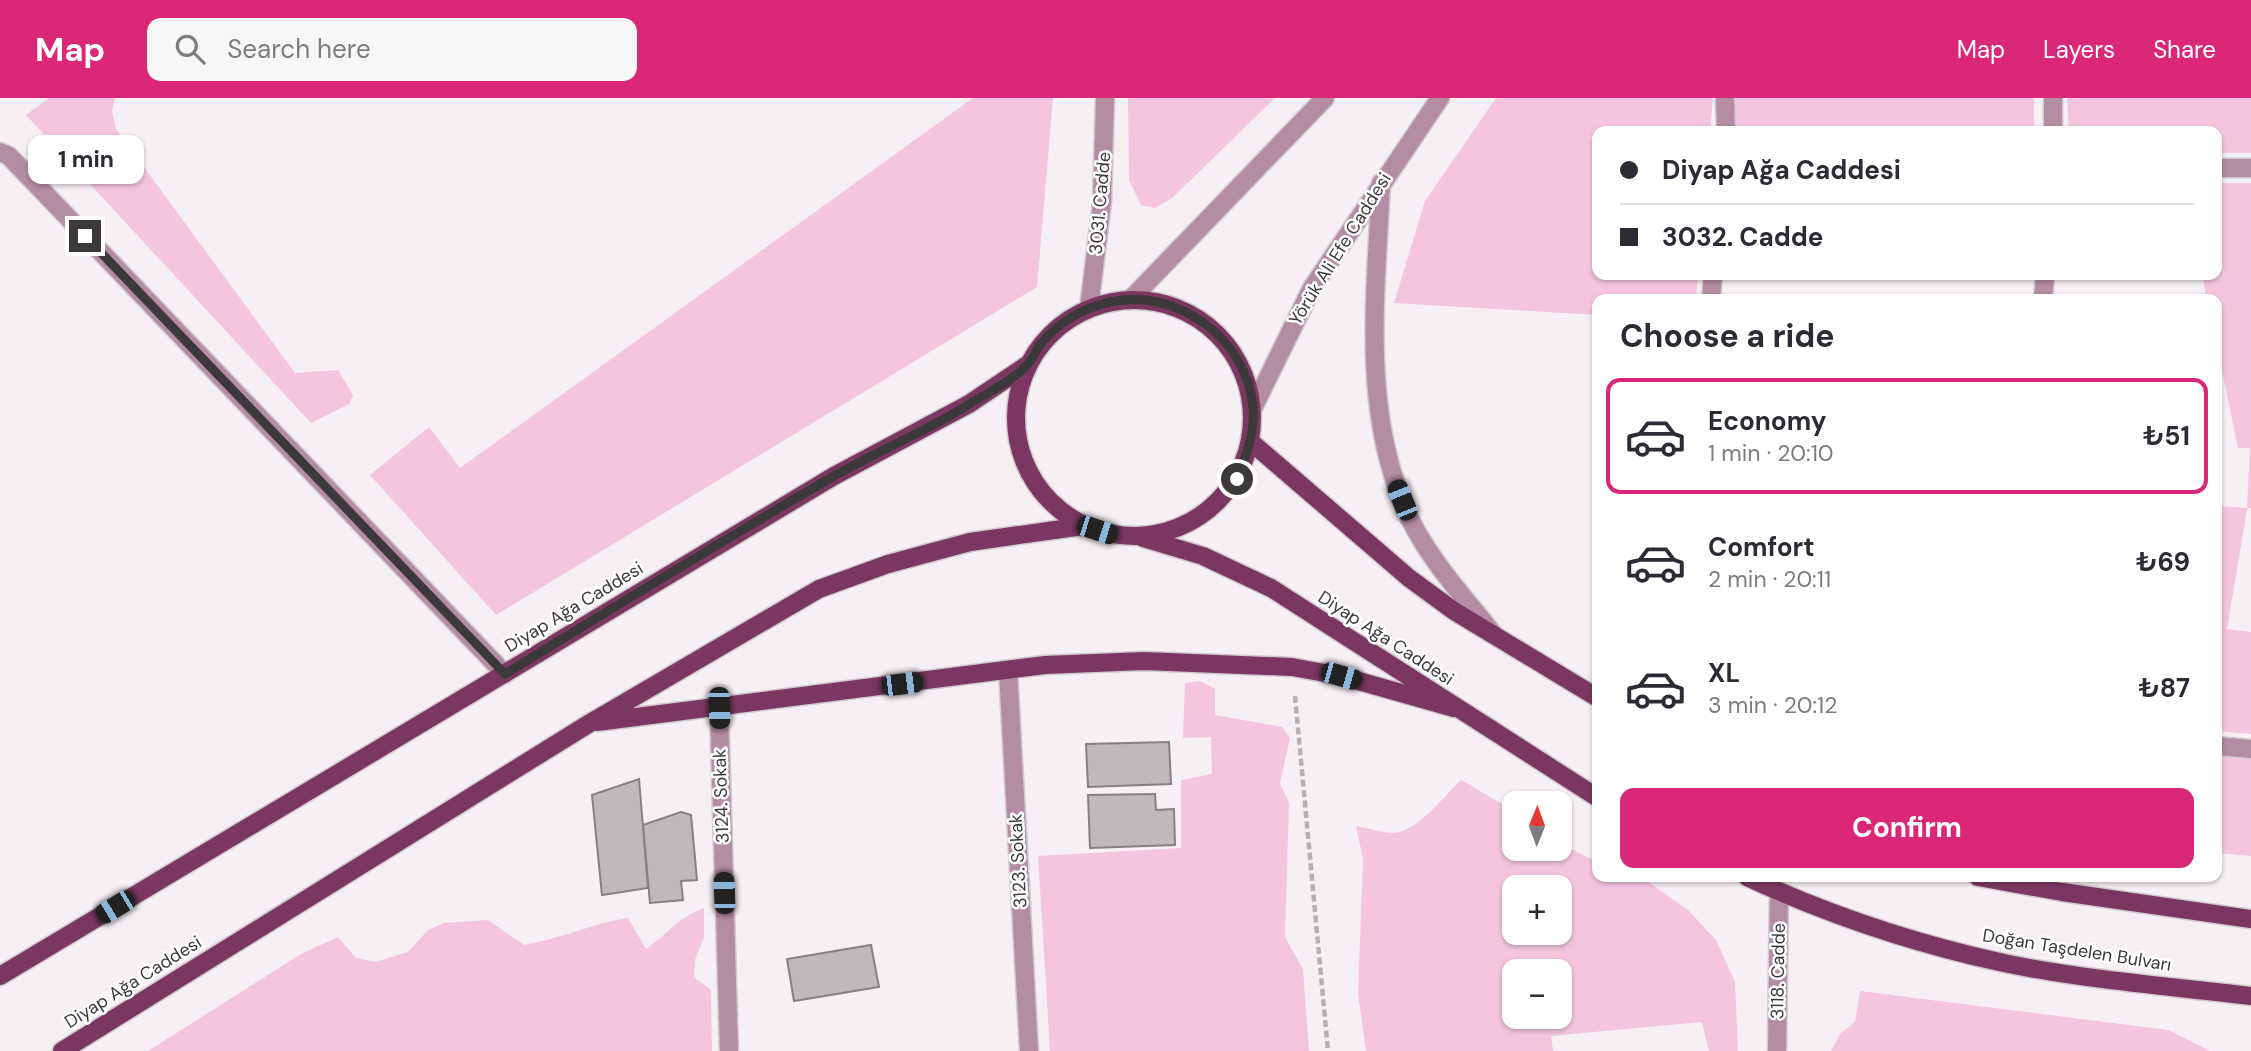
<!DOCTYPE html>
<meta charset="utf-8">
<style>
:root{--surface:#fff;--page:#f7f7f7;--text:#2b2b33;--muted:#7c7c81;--line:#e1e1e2;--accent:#db2777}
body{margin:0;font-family:"DM Sans",sans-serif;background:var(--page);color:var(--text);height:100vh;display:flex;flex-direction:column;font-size:26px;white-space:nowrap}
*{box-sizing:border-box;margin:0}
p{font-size:23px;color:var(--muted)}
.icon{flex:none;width:38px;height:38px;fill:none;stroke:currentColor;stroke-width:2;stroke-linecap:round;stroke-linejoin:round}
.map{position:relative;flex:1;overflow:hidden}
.side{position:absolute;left:1592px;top:196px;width:630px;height:588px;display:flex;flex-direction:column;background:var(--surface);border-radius:14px;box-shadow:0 2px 5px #0004}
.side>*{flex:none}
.guide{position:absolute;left:1592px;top:28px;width:630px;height:154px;border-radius:14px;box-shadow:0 2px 5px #0004;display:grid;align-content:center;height:154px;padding:0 28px;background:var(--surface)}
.needle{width:46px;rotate:1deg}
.fabs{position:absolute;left:1502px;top:693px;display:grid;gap:14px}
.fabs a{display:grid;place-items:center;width:70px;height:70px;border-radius:14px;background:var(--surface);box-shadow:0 2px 5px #0004;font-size:35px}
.end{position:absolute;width:32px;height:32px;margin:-16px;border:9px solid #3b393a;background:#fff;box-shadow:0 0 0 4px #fff}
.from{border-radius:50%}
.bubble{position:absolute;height:49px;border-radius:14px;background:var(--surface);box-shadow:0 2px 5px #0004;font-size:23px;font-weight:700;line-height:49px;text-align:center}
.car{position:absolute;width:21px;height:42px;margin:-21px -10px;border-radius:9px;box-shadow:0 0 5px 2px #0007;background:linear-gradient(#222 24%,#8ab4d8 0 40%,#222 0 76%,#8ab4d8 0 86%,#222 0)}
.guide b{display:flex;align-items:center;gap:24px;height:66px;font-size:26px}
.guide b+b{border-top:2px solid var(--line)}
.guide i{width:18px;height:18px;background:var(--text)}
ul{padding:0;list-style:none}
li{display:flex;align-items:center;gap:21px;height:116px;margin:0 14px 10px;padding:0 14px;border:4px solid transparent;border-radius:14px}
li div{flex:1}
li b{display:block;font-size:26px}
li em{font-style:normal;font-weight:700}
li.on{border-color:var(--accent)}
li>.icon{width:63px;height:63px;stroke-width:1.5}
h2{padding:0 28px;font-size:32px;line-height:84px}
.action{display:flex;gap:14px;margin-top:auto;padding:14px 28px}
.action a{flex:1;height:80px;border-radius:14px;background:var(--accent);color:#fff;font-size:28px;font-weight:700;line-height:80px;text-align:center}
header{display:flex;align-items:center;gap:42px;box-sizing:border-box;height:98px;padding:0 35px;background:var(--accent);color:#fff}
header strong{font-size:33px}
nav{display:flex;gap:38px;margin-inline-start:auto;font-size:24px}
.search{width:490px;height:63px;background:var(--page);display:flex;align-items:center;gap:18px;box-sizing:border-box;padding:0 24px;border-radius:14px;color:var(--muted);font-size:26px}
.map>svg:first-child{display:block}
.green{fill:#f5c5e0;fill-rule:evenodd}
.building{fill:#bfb9bc;stroke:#868083;stroke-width:2}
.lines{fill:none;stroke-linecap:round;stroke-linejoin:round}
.minor-casing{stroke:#d1cbce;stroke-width:21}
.major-casing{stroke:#d1cbce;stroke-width:21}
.path{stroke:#b5afb2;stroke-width:4.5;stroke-dasharray:7 3.5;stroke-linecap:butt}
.minor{stroke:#b48ca3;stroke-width:18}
.major{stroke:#7b3762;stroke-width:18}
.route{stroke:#3b393a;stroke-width:9}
.labels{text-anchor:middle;stroke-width:5;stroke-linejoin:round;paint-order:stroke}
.street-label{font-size:18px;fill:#3b393a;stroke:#fff}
</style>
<header>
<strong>Map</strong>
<div class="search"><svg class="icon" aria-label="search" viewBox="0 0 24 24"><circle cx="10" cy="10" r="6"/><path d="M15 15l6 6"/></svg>Search here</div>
<nav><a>Map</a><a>Layers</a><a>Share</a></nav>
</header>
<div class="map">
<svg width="2251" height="953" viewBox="0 0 2251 953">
<rect width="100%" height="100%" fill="#f6eff3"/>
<path class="green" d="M49 0H115L112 13 116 31 295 275 338 272 353 297 349 306 311 325 26 17Z
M973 0H1053L1037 189 496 517 370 377 429 329 460 370Z
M1128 0H1275L1172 100 1155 110 1141 107 1129 82Z
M1496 0H1713L1710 33H1598V177H1698L1696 201H1598V217L1394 205 1425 103Z
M1729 0H2034V33H1728Z
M2067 0H2251V55H2217V33H2069Z
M2217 85H2251V410L2247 411 2227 531 2251 534V636L2217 633V408L2247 410 2250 350H2238L2217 249V201H2207L2202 177H2217Z
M1200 583 1215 591V617L1282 629 1290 640 1280 685 1289 705 1285 839 1303 871 1309 953H1050L1038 758 1181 750V682L1212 676 1211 639 1183 640 1185 585Z
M2217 658 2251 661V758L2217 755Z
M1461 682 1514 713V751H1559V744L1598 765V779H1641L1688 812 1716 842 1735 884 1738 953H1709L1702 924 1551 938 1553 953H1366L1358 895 1363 761 1356 728C1368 730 1382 735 1394 735 1418 733 1443 699 1461 682ZM1514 789H1559V835H1514ZM1514 873H1559V919H1514Z
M704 810V839L695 862 694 879 711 892 712 953H148L301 856 338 839 356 860 375 864 408 854 428 832 444 825 488 822 524 847C560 841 593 825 628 820L646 851C669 835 677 820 704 810Z
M1860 893 2168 932 2210 953H1831L1841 935 1855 924Z"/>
<path class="building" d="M1169 644 1171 686 1088 689 1086 646Z
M639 681 648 790 602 797 592 697Z
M1155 696 1156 712 1174 711 1175 747 1090 750 1088 697Z
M681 714 691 717 697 782 681 783 683 802 650 805 643 727Z
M871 847 879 889 794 903 787 861Z"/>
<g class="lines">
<defs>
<path id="minor" d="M1725 0 1726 33
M2053 33V0
M0 54 9 58 505 576
M2217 70H2251
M1381 85C1376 196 1360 317 1410 421 1431 464 1465 500 1494 537
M1131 201 1325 0
M1711 201 1713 177
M2043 201 2045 177
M1089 210 1102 104 1105 0
M1253 310 1312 190 1440 0
M1008 572 1029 953
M719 610 729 953
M2217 648 2251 651
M1777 953 1779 794"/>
<path id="major" d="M1016 320a118 118 0 1 1 236 0a118 118 0 1 1-236 0Z
M1251 344 1409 480 1454 513 1598 600
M1143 440 1203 458 1271 490 1598 700
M597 624 1045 567 1144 563 1292 569 1341 578 1454 610
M1747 779C1829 817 1916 846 2004 865 2085 882 2169 888 2251 898
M1978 779 2062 794 2251 821
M0 878 834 378 969 306 1027 267
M62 953 590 625 819 491 888 466 970 444 1083 428"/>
</defs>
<use href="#minor" class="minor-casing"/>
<use href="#major" class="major-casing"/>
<path class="path" d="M1295 598 1328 953"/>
<use href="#minor" class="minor"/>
<use href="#major" class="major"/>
</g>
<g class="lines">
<path class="route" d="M85 138 505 576C615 509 724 441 836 377 880 352 929 332 971 305 989 294 1015 281 1028 266 1033 261 1035 254 1039 248 1056 226 1082 210 1110 204 1177 189 1248 241 1253 310 1255 335 1246 358 1237 381"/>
</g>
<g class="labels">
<g class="street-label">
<text transform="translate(1100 105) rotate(-85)" y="6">3031. Cadde</text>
<text transform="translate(1340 151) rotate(-58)" y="6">Yörük Ali Efe Caddesi</text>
<text transform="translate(574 509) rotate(-31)" y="6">Diyap Ağa Caddesi</text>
<text transform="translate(1386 540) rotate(33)" y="6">Diyap Ağa Caddesi</text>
<text transform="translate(721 698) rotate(-92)" y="6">3124. Sokak</text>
<text transform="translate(1018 763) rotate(-93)" y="6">3123. Sokak</text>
<text transform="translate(2077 852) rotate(9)" y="6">Doğan Taşdelen Bulvarı</text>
<text transform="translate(1778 873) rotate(-89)" y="6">3118. Cadde</text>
<text transform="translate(133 884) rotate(-32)" y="6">Diyap Ağa Caddesi</text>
</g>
</g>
</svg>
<div class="fabs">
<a><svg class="needle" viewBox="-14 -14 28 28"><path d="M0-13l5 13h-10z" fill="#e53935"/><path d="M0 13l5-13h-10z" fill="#7c7c81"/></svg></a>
<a>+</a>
<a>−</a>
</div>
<i class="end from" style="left:1237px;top:381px"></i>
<i class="end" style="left:85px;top:138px"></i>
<div class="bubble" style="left:28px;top:37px;width:116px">1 min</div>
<i class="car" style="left:1402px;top:402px;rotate:338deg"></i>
<i class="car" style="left:1097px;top:432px;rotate:108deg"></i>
<i class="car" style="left:1341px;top:578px;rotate:106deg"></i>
<i class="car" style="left:902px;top:586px;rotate:83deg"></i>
<i class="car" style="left:719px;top:610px;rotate:178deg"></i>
<i class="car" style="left:724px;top:795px;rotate:358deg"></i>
<i class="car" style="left:115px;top:809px;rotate:239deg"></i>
<div class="guide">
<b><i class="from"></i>Diyap Ağa Caddesi</b>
<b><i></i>3032. Cadde</b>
</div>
<section class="side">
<h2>Choose a ride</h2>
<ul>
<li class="on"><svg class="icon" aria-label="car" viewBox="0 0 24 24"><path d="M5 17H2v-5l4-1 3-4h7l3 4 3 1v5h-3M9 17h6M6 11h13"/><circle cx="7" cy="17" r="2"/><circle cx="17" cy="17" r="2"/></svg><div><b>Economy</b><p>1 min · 20:10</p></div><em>₺51</em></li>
<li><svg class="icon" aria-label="car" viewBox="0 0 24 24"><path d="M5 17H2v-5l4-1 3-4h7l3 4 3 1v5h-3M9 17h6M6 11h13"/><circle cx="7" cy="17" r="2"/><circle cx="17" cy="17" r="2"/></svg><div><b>Comfort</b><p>2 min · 20:11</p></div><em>₺69</em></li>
<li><svg class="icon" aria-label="car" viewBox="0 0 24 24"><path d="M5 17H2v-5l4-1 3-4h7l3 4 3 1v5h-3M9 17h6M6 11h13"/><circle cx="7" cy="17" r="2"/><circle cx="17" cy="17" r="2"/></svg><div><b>XL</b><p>3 min · 20:12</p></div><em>₺87</em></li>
</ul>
<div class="action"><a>Confirm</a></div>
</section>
</div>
